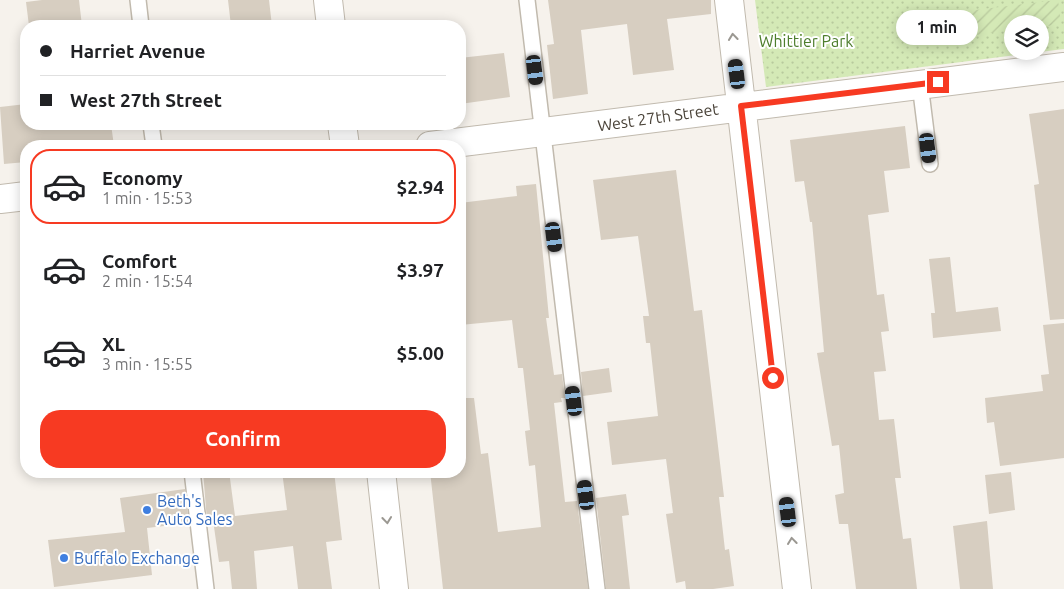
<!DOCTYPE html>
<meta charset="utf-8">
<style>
:root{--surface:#fff;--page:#f2f2f2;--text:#202124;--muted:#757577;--line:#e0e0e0;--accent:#f73a22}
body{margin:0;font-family:Ubuntu,sans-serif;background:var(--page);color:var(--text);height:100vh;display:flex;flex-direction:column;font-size:19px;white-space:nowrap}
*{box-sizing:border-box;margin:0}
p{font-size:16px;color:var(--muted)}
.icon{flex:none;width:28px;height:28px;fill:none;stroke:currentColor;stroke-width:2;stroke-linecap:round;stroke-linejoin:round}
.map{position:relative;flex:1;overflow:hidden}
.panel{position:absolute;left:20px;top:140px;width:446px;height:338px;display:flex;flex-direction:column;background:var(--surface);border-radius:20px;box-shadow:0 2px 12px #0003}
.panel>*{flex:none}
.top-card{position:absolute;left:20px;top:20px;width:446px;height:110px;border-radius:20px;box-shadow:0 2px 12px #0003;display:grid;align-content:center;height:110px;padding:0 20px;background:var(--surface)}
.buttons{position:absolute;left:1004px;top:15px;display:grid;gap:10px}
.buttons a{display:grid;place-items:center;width:45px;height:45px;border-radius:50%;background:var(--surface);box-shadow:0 2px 12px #0003;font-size:25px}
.end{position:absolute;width:22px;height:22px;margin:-11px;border:6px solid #f73a22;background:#fff;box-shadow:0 0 0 2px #fff}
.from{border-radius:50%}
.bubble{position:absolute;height:35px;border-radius:18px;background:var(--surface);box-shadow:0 2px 12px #0003;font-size:16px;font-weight:700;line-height:35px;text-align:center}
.car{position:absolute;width:15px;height:30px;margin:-15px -8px;border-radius:6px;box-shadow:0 0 4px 1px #0007;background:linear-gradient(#222 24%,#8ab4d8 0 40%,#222 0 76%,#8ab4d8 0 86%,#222 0)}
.top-card b{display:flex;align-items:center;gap:18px;height:48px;font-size:19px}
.top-card b+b{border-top:1px solid var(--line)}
.top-card i{width:12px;height:12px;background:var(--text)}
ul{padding:9px 0 0;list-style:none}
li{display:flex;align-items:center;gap:15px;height:75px;margin:0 10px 8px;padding:0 10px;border:2px solid transparent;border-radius:20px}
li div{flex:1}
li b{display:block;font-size:19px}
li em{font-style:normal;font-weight:700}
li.on{border-color:var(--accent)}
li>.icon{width:45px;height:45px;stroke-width:1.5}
.primary-button{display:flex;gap:10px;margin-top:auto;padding:10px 20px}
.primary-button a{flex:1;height:58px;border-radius:20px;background:var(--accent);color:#fff;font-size:20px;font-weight:700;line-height:58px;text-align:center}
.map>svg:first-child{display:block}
.park{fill:url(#park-dots);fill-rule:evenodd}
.garden{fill:url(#garden-furrows)}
.building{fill:#d7cec1}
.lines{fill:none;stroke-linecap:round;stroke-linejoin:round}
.lane-casing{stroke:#c1baae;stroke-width:18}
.street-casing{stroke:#c1baae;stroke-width:30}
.lane{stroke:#fff;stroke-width:15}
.street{stroke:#fff;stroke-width:28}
.oneway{stroke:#9b9892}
.route{stroke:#f73a22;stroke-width:6}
.shop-dot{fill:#3f7fe0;stroke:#fff;stroke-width:2}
.labels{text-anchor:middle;stroke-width:4;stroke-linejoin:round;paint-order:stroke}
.park-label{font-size:16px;fill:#4d7d2c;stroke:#fff}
.street-label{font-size:16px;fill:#4a4339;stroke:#fff}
.shop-label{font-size:16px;fill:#366cbe;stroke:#fff;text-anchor:start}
</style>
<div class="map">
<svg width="1064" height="589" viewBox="0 0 1064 589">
<defs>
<pattern id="park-dots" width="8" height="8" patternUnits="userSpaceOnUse" patternTransform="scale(1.25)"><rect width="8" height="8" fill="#d4e9b6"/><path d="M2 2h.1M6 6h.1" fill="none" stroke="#b8c99d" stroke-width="1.8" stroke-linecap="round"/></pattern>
<pattern id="garden-furrows" width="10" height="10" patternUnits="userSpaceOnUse" patternTransform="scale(1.25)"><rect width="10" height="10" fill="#d4e9b6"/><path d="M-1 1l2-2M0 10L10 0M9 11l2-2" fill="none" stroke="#b8c99d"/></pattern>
</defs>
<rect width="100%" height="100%" fill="#f6f2ec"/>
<path class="park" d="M755 0H1064V49L766 87ZM1012 24H1040V51H1012Z"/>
<path class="garden" d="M1058 0 1061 24 1040 27V24H1012V30L962 37 959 12Z"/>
<path class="building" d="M42 0H79L82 26H29L26 2Z
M228 0H269L272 26H231Z
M548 0H711V14L667 19 674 70 633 75 627 24 581 30 588 94 553 99 547 45 554 44Z
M504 53 510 97 460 104V58Z
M26 104V124H111L114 146H26V162L4 164 0 107Z
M1064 109V319L1050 320 1034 185 1039 184 1029 114Z
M905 126 910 168 884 171 889 212 868 215 877 295 884 294 889 331 881 332 886 371 874 372 879 420 894 419 901 478H895L903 539 911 538 917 589H856L848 524H839L835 495 844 493 839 445 832 446 817 353 824 352 812 222H810L804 181 795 182 790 140Z
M676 170 694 311 702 310 724 497H719L725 550 729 549 734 586 713 589H686L685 581 676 583 666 514 673 513 666 459 612 465 607 422 658 416 650 343H646L643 316H649L638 236 601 240 593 180Z
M536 184 549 318H546L554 375 562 374 565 398H561L562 402 554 403 565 502 577 501 588 589H443L430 471H460V398H474L481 454 488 453 498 532 541 527 535 465 529 466 525 431 530 430 523 368H518L512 320 460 325V203L517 196 516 186Z
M950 257 956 312 998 307 1001 331 933 338 931 313H935L929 259Z
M1064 323V458L1000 466 994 422 987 423 985 398 1043 391 1041 375 1049 374 1043 325Z
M609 368 612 392 583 396 581 372Z
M203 471H229L235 516 287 510 282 471H334L342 540 326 542 332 589H298L293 546 254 551 257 589H232L229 561 219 562 213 520 207 521Z
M1011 472 1015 510 989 514 985 475Z
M185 489 189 523 147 528 152 575 54 587 48 540 125 532 120 498Z
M626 494 629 515 622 516 630 589H606L596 498Z
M987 521 993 589H960L953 526Z"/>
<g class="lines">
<defs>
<path id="lane" d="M138 0 141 26
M527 0 597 589
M920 84 930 164
M151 124 154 146
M192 471 206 589"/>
<path id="street" d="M328 0 331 26
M729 0 797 589
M342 124 345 146
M430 146 1064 67
M0 199 26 196
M381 471 394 589"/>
</defs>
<use href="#lane" class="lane-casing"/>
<use href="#street" class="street-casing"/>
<use href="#lane" class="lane"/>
<use href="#street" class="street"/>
</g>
<defs><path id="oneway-chevron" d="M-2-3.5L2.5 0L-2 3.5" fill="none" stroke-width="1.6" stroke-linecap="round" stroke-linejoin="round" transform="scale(1.25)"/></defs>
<g class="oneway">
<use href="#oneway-chevron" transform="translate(733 37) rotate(-96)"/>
<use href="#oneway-chevron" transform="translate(387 520) rotate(84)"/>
<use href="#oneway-chevron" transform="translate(792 541) rotate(-97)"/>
</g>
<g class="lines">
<path class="route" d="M773 378 741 106 938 82"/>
</g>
<g class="shop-dot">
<circle cx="147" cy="510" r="5"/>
<circle cx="64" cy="558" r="5"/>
</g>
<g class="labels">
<g class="park-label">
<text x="806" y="47">Whittier Park</text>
</g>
<g class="street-label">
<text transform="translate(658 117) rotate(-8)" y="6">West 27th Street</text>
</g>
<g class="shop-label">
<text x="157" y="507">Beth's<tspan x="157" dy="18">Auto Sales</tspan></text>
<text x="74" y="564">Buffalo Exchange</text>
</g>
</g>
</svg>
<div class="buttons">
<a><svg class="icon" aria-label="layers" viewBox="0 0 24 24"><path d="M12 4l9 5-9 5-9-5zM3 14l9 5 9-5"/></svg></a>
</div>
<i class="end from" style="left:773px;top:378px"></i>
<i class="end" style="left:938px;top:82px"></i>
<div class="bubble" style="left:896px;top:10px;width:82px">1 min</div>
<i class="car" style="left:535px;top:70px;rotate:173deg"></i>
<i class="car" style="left:737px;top:74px;rotate:353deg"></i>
<i class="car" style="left:928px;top:148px;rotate:173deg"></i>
<i class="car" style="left:554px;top:237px;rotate:173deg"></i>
<i class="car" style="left:574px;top:401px;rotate:353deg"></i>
<i class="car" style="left:586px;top:495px;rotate:353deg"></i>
<i class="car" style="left:788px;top:512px;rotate:353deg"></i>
<div class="top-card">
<b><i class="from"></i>Harriet Avenue</b>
<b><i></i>West 27th Street</b>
</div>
<section class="panel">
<ul>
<li class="on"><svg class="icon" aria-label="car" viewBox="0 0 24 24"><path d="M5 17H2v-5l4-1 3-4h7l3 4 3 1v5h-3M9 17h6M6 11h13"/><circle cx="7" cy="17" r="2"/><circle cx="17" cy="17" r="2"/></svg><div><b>Economy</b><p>1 min · 15:53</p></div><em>$2.94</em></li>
<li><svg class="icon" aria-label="car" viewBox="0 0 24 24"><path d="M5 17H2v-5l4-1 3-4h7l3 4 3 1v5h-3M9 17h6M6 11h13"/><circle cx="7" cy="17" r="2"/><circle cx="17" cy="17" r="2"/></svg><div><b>Comfort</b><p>2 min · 15:54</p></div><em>$3.97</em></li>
<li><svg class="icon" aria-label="car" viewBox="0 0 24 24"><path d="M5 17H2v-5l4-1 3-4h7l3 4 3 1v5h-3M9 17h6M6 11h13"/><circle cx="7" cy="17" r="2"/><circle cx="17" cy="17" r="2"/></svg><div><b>XL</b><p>3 min · 15:55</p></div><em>$5.00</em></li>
</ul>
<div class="primary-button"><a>Confirm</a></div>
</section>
</div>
